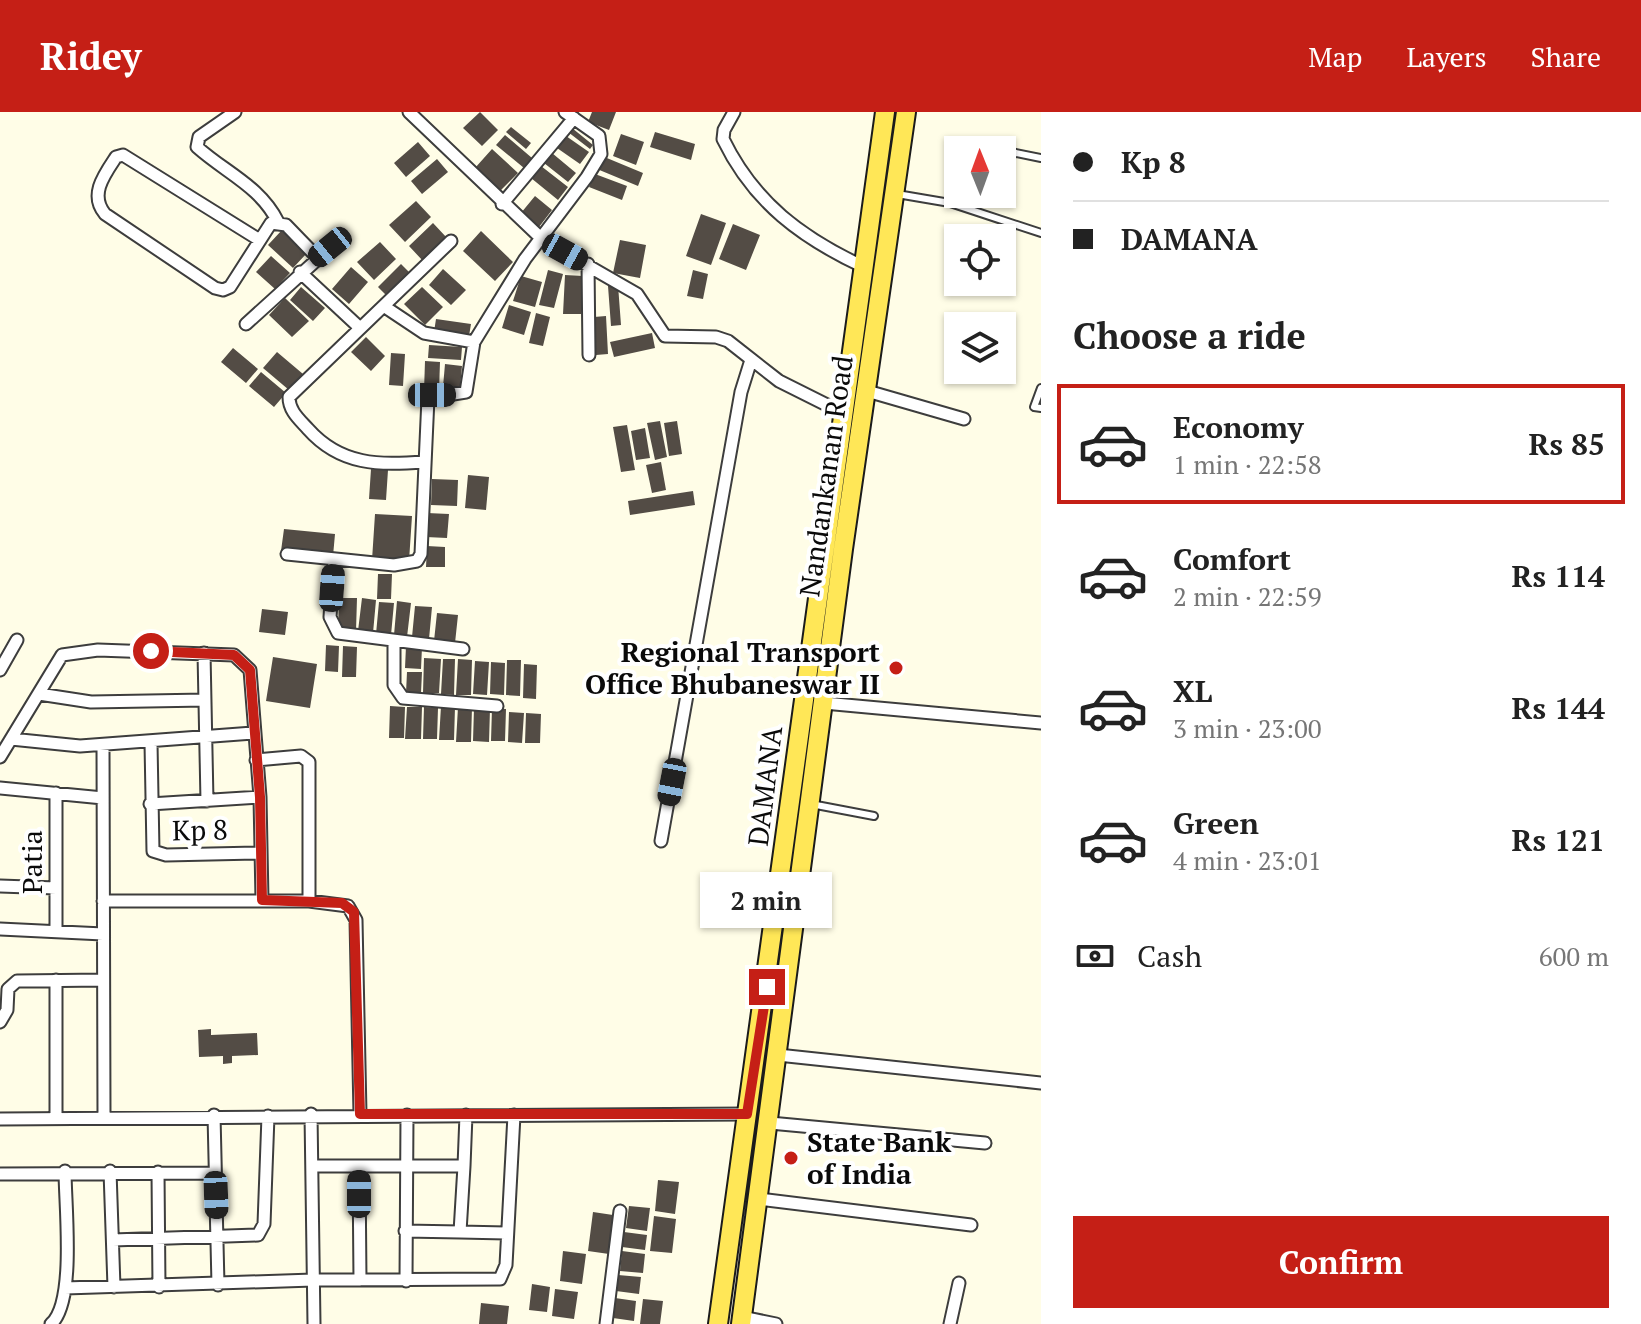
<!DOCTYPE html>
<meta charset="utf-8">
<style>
:root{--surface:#fff;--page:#f2f2f2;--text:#222;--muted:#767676;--line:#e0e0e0;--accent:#c51f16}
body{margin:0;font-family:"PT Serif",serif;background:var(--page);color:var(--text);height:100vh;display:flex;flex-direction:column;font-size:30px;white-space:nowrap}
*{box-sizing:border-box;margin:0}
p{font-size:26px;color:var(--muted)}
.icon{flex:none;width:44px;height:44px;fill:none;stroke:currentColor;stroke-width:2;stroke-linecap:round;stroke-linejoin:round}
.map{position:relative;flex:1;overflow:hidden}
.drawer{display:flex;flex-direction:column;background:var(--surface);width:600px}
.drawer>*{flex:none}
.hud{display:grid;align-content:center;height:176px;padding:0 32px;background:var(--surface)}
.needle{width:52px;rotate:359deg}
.controls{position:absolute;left:944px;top:24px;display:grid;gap:16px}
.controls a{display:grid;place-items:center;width:72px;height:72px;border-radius:0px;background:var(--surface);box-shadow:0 2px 6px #0004;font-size:40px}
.end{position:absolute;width:36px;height:36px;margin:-18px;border:10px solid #c51f16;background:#fff;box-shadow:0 0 0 4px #fff}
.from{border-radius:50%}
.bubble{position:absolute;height:56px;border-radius:0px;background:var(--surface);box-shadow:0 2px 6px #0004;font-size:26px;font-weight:700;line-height:56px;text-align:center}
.car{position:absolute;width:24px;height:48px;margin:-24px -12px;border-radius:10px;box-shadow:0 0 6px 2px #0007;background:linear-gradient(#222 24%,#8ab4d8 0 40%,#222 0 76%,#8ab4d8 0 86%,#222 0)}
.hud b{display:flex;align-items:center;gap:28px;height:76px;font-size:30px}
.hud b+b{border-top:2px solid var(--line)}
.hud i{width:20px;height:20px;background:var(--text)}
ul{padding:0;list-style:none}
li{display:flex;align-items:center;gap:24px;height:120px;margin:0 16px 12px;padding:0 16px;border:4px solid transparent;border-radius:0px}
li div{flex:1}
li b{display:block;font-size:30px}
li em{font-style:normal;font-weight:700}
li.active{border-color:var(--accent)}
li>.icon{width:72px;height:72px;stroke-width:1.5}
h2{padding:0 32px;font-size:36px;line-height:96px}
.pay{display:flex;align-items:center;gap:20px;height:88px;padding:0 32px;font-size:30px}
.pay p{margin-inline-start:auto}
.cta{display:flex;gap:16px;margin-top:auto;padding:16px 32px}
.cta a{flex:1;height:92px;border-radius:0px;background:var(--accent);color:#fff;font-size:32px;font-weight:700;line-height:92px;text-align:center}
header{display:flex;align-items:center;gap:48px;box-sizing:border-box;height:112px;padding:0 40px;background:var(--accent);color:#fff}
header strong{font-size:38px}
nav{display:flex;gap:44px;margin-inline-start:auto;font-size:28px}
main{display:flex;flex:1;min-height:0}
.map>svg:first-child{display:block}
.building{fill:#534c45}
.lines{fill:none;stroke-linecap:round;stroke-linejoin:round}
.lane-casing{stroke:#3d3d3d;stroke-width:10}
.street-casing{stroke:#3d3d3d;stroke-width:15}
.primary-casing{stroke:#1b1b1b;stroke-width:22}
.lane{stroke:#fff;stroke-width:6}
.street{stroke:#fff;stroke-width:11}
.primary{stroke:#ffe757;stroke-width:18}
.route{stroke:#c51f16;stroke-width:10}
.poi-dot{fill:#c51f16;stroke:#fff;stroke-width:3}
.labels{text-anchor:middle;stroke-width:8;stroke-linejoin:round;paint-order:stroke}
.street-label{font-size:28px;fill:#0a0a0a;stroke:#fff}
.poi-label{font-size:28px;font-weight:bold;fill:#0a0a0a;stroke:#fff;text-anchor:end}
</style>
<header>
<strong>Ridey</strong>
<nav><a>Map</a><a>Layers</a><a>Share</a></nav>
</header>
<main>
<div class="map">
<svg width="1041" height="1212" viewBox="0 0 1041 1212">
<rect width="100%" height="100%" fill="#fffde7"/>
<path class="building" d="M480 0 498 18 482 34 463 16Z
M592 0H616L609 18 588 10Z
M511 15 531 31 526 37 506 20Z
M572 16 593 33 590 37 568 20Z
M655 20 695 32 691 48 650 35Z
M621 22 644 30 636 53 613 44Z
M505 23 532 46 524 56 496 33Z
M566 24 589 40 580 52 557 36Z
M418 30 430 44 406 65 394 51Z
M492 37 518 61 500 79 475 56Z
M552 41 576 61 568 70 544 51Z
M602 44 643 61 638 74 597 57Z
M437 47 448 60 422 82 411 69Z
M541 54 568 75 558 88 531 66Z
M595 62 627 74 622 88 589 75Z
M535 84 552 98 539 115 521 101Z
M416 89 431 105 405 130 389 113Z
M701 102 726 111 711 153 686 144Z
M433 111 447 126 423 149 409 134Z
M733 112 760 123 746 158 719 147Z
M282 118 307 141 293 156 268 133Z
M481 119 513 150 495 169 463 139Z
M620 128 646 133 640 166 613 161Z
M380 130 396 147 374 168 357 150Z
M271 144 290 161 275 177 256 160Z
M401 152 412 163 389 186 378 175Z
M351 155 368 170 349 192 332 177Z
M443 157 466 178 451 193 429 173Z
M548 158 563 162 554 196 539 193Z
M693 158 708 162 703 187 687 184Z
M565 163 583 164 581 202H563Z
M521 164 542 170 535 195 513 189Z
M618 173 621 213 611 214 608 174Z
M301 175 325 196 313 209 290 188Z
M422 175 443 195 425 213 404 192Z
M285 186 309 209 292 225 269 203Z
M509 193 531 200 524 223 502 216Z
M536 201 550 205 543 234 529 231Z
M606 204 608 242 596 243 594 205Z
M436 207 471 212 469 224 434 220Z
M652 221 655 236 614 245 610 230Z
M366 225 385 244 371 259 351 240Z
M429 233 462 235 461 248 428 246Z
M233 236 258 257 246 271 221 250Z
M277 240 303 262 289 278 263 256Z
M391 241 405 242 403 274 389 273Z
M425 249 440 250 439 279H424Z
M445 252 462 254 460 277 443 275Z
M261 260 286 281 274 295 249 274Z
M660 309 667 345 655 348 647 311Z
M677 309 682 342 669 344 664 311Z
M627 313 635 358 621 360 613 315Z
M645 316 650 346 636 348 631 319Z
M661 350 666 378 652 381 646 353Z
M371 357 388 358 386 388 369 387Z
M468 363 489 365 486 398 465 396Z
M432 367 458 368 457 394 431 393Z
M693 379 695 393 630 403 628 389Z
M427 401 449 402 447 426 426 425Z
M375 402 412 404 409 449 372 448Z
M284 417 335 422 333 444 281 439Z
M427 434 445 435V455H426Z
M378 462H392L391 487H377Z
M339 486H357L356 519 338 518Z
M362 486 376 488 373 521 358 519Z
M397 489 411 491 407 525 394 523Z
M379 490 394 491 391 523 376 522Z
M415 494 432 495 429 527 412 525Z
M262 497 288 500 285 523 259 520Z
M437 501 458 503 455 531 434 529Z
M326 533 339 534 338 560 325 559Z
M343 534 357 535 356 565H342Z
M406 534 422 535 421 557 405 556Z
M273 545 317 552 310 596 266 589Z
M424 546 441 547 439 581H423Z
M443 547H455L454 583 441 582Z
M458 547 472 548 471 583H456Z
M507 548H521L520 584 506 583Z
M475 549 489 550 487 583 473 582Z
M491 550 505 551 504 583 490 582Z
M524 552 537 553 536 587 523 586Z
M407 560H422L421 581H406Z
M390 594 405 595 404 626H389Z
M441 594 455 595 454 628H439Z
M407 595H422L421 627H405Z
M424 595 438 596 437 627H423Z
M458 595H472L471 630H456Z
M474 596 490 597 489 630 473 629Z
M492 596 506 597 505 629H491Z
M509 600 524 601 522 631 508 630Z
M526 601 541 602 540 631H525Z
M211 917V923L257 921 258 943 232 944V951L223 952V944L199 945 198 918Z
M658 1068 679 1070 675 1102 655 1099Z
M629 1094 650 1096 647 1119 626 1116Z
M593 1100 613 1103 609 1142 588 1139Z
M654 1104 676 1107 672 1141 650 1139Z
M624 1120 647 1123 645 1138 622 1135Z
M563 1139 586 1142 582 1172 560 1169Z
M622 1139 645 1142 643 1161 620 1159Z
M618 1163 641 1165 639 1182 616 1179Z
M532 1172 550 1175 547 1200 529 1198Z
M555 1177 578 1180 574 1207 552 1204Z
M615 1186 636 1189 634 1209 613 1206Z
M643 1187 663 1189 660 1212H640Z
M481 1191 509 1194 507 1212H479Z"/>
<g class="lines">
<defs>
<path id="lane" d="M968 38 986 35 1041 46
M897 82 950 91 1041 121
M950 91 958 59
M1041 276 1034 295 1041 296
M811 692 874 704"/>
<path id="street" d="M235 0 199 25 197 35C226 61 260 74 278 110
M409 0 543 128 637 182 665 224 716 225 728 229 779 269 843 301
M734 0 724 18 723 27C754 91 802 126 864 155
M502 92 574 6
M258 127 123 43 116 45C104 63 89 83 105 102L215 176 223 178 230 175 271 111 286 113 317 145
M588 152 589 243
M300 160 360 216
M385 195 424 221 474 230
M246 212 342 125
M867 279 964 307
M425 350C379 353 341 354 308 317 299 307 289 299 289 285L451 129
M287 442 394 453 417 449 421 442 428 286 466 280 474 230 525 147 587 65 601 42 599 24 565 0
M334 447 330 505 338 521 463 537
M394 530V573L403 586 497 594
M204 541 207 689
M0 558 17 528
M39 582 91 590 205 588
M824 591 1041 611
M11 627 80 634 253 621
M151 631 153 739 166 743 261 741
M103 633 104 1004
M0 645 62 543 98 538 234 543 250 558 260 685 262 788
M256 648 301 644 309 650V789
M0 676 103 686
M150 692 260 685
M661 729 741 280 751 248
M0 774 56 776
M103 789H309L348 794 356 808 360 1002
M0 817 103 822
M56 819V681
M56 868V1005
M0 910 7 898 8 877 17 869 103 868
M778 943 1041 971
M311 1002 314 1212
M214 1003 218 1173
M0 1007 747 1002
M770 1011 985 1031
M312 1054H464L466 1003
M359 1054 360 1168
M464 1054 460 1120 506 1121
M110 1059 114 1175
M158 1060 159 1175
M0 1062 215 1061
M759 1087 971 1113
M405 1119 460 1120
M113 1128 258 1123 264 1112 268 1004
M406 1169 407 1003
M65 1176 313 1168 500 1167 506 1153 514 1003
M742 1205 776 1212
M51 1212C76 1190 65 1094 65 1059
M606 1212 620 1099
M950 1212 959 1171"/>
<path id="primary" d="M718 1212 885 0
M741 1212 843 437 906 0"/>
</defs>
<use href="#lane" class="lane-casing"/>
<use href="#street" class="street-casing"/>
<use href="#primary" class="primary-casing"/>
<use href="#lane" class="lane"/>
<use href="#street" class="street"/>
<use href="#primary" class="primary"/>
</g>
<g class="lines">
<path class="route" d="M151 539 234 543 250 558 260 685 262 788 342 791 354 800 360 1002H747L767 875"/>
</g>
<g class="poi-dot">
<circle cx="896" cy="556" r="8"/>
<circle cx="791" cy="1046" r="8"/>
</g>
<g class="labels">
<g class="street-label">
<text transform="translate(826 364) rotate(-82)" y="10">Nandankanan Road</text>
<text transform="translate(765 674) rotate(-83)" y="10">DAMANA</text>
<text transform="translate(200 718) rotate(-1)" y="10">Kp 8</text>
<text transform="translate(32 750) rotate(-90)" y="10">Patia</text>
</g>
<g class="poi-label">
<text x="880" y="550">Regional Transport<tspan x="880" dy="32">Office Bhubaneswar II</tspan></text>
<text x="807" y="1040" text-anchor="start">State Bank<tspan x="807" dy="32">of India</tspan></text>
</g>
</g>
</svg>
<div class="controls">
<a><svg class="needle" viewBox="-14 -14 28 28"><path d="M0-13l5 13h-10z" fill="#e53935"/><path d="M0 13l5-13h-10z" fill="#767676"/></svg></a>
<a><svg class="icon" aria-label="locate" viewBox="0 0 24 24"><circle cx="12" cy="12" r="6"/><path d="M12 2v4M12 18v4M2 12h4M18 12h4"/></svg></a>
<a><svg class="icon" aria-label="layers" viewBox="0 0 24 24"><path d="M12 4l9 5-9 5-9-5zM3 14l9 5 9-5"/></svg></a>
</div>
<i class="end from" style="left:151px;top:539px"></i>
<i class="end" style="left:767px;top:875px"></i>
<div class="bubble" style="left:700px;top:760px;width:132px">2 min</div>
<i class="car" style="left:330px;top:135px;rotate:231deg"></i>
<i class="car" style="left:565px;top:140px;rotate:119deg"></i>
<i class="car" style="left:432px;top:283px;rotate:90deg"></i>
<i class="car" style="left:332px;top:476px;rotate:4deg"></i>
<i class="car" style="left:672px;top:670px;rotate:191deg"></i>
<i class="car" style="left:359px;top:1082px;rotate:0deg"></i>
<i class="car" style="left:216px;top:1083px;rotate:178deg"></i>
</div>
<section class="drawer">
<div class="hud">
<b><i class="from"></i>Kp 8</b>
<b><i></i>DAMANA</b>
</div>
<h2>Choose a ride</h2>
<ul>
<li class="active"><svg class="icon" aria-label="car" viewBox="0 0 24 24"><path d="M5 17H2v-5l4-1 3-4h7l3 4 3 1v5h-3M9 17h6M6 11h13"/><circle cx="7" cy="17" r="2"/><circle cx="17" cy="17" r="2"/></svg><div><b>Economy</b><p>1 min · 22:58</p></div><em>Rs 85</em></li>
<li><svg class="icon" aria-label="car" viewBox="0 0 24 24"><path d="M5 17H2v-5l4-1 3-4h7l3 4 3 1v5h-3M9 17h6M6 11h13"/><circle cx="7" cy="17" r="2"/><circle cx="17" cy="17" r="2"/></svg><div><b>Comfort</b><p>2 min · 22:59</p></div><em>Rs 114</em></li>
<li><svg class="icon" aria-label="car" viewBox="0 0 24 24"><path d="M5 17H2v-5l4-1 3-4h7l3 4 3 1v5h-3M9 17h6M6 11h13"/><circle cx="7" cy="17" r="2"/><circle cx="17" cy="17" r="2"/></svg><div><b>XL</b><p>3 min · 23:00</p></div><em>Rs 144</em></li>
<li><svg class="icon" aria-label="car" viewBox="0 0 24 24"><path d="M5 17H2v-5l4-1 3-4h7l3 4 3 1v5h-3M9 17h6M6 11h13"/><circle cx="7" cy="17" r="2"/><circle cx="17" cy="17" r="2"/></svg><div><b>Green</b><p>4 min · 23:01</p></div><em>Rs 121</em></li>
</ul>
<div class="pay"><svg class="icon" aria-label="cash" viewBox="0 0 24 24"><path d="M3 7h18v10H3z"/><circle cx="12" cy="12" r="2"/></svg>Cash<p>600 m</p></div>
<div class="cta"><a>Confirm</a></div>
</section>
</main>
